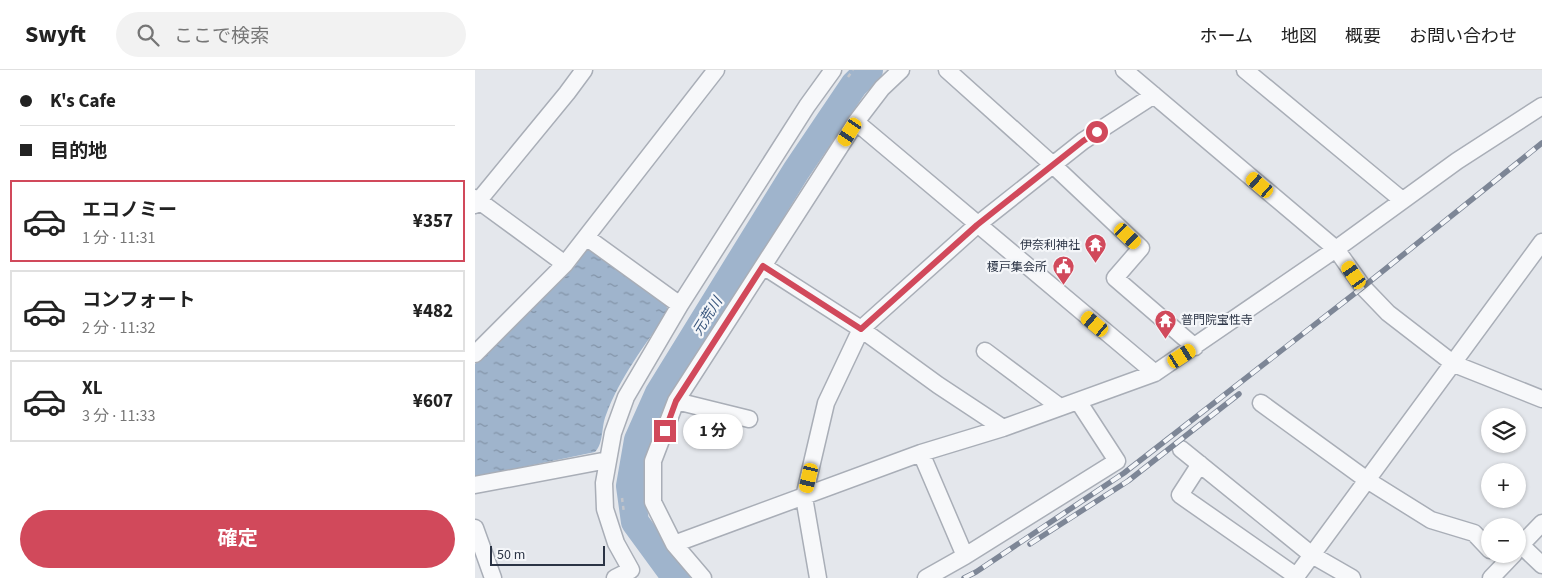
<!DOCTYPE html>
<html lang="ja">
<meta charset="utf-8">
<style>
:root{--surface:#fff;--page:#f2f2f2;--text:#222;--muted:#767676;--line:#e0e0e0;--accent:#d1495b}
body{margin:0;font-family:"Source Sans 3","Noto Sans JP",sans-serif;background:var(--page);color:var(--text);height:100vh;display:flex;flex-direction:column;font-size:19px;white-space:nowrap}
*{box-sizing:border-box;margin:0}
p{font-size:16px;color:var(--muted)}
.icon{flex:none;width:28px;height:28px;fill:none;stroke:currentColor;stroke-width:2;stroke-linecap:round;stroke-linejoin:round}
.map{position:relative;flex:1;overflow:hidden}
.panel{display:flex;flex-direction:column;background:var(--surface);width:475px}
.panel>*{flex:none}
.banner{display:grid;align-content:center;height:110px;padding:0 20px;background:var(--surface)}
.fabs{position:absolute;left:1006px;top:338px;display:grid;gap:10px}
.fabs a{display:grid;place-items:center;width:45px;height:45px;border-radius:50%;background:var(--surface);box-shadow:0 1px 4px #0004;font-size:25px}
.scale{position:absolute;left:15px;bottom:12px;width:115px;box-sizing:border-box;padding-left:5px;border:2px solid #2b3445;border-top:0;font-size:14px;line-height:18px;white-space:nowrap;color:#2b3445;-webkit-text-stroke:4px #f4f6f9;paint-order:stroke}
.end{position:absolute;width:22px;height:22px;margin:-11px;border:6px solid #d1495b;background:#fff;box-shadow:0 0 0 2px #fff}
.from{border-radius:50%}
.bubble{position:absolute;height:35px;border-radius:18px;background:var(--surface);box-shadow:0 1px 4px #0004;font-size:16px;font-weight:700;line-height:35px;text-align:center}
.car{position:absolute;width:15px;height:30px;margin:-15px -8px;border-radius:6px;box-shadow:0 0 4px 1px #0007;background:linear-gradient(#f5c518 24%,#345 0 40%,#f5c518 0 76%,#345 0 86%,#f5c518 0)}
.banner b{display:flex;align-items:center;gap:18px;height:48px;font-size:19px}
.banner b+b{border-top:1px solid var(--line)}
.banner i{width:12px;height:12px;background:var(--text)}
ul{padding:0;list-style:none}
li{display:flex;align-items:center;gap:15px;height:82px;margin:0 10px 8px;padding:0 10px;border:2px solid var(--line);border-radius:0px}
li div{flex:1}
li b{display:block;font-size:19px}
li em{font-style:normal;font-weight:700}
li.current{border-color:var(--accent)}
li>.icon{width:45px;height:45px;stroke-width:1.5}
.button{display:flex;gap:10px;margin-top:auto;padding:10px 20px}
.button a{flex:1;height:58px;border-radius:30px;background:var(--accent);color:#fff;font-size:20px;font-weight:700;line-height:58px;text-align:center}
header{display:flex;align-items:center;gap:30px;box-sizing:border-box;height:70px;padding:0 25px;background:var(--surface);border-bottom:1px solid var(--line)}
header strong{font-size:24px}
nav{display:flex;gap:28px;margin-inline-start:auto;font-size:18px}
.search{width:350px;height:45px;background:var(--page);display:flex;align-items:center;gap:12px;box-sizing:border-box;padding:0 18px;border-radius:28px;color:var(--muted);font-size:19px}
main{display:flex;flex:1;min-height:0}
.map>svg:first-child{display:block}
.water{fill:url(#water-ripples)}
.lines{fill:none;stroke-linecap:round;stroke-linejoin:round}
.river{stroke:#9fb4cc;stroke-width:28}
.minor-casing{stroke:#a9aeb7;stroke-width:19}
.path{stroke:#c2c5cb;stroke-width:2.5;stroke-dasharray:4 4;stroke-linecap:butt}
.minor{stroke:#f7f8fa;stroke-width:16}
.rail-casing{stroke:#7d8696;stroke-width:5.5}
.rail{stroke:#f4f6f9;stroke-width:4;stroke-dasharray:11;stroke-linecap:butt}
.route{stroke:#d1495b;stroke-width:6}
.labels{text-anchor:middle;stroke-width:4.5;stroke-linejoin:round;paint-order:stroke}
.poi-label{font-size:12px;fill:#2b3445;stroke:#f4f6f9;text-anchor:end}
.water-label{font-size:14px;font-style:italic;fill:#34527a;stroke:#f4f6f9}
</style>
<header>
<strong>Swyft</strong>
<div class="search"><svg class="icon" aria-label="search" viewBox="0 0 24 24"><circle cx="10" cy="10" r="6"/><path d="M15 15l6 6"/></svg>ここで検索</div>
<nav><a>ホーム</a><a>地図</a><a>概要</a><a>お問い合わせ</a></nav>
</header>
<main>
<section class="panel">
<div class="banner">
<b><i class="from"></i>K's Cafe</b>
<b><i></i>目的地</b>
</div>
<ul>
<li class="current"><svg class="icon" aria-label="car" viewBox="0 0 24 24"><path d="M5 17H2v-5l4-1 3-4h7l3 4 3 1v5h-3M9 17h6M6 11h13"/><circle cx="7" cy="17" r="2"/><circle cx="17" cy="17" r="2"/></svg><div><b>エコノミー</b><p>1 分 · 11:31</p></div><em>¥357</em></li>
<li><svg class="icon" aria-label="car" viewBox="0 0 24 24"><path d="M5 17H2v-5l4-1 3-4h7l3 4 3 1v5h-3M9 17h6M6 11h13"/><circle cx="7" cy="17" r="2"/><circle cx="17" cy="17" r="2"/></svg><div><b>コンフォート</b><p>2 分 · 11:32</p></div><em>¥482</em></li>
<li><svg class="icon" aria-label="car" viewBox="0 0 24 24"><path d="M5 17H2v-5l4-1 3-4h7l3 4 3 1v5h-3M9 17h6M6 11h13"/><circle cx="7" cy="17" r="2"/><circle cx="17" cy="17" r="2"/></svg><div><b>XL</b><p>3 分 · 11:33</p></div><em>¥607</em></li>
</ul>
<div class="button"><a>確定</a></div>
</section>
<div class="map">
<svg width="1067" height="508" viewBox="0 0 1067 508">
<defs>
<pattern id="water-ripples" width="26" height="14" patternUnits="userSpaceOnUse" patternTransform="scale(1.25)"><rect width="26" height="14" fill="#9fb4cc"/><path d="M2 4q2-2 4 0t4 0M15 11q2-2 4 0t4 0" fill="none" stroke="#8293a7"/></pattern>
</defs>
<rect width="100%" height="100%" fill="#e4e7ec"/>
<path class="water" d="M118 178 191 234 193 242C170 275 145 307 131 345 126 357 129 373 120 382L0 407V294L101 195 111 179Z"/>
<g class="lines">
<path class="river" d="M201 508 160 452 155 416 163 370 184 323 321 101 379 15 394 0"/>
<defs>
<path id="minor" d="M426 0 407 18 381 52 201 331 178 391V432L199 474 446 383 528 358 680 303 861 179 982 91 1067 36
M472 0 578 95 666 178 640 208 720 277
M649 0 861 179 888 217 913 243 979 294 1067 329
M770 0 927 130
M381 52 680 303
M0 128 90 194
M0 135 92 23 109 0
M111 167 205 235
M288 196 386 259 463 315 528 358
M510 281 585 337
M0 284 90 194 241 0
M201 331 274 349
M786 333 892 410 956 450 999 463 1015 480
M706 379 837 485 877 508
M446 383 490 486
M725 394 705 425 821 506
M0 415 133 390
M0 458 18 508
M199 474 228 508
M1046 475 1067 495
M1042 479 1067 453
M140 508 156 500 141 473 130 439 129 413 138 363 151 327 205 235 332 36 358 0
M343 508 329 427 351 333 386 259 502 155 608 71 679 25
M451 508 490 486 642 391 603 331
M820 508 1067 172
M1016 508 1039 484"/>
</defs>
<use href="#minor" class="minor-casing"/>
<path class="path" d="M373 7 378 0
M147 428 149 443"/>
<use href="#minor" class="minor"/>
<defs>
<path id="rail" d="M555 474 653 411 764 324
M489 508 501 502 649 403 888 217 1067 73"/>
</defs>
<use href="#rail" class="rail-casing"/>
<use href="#rail" class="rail"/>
</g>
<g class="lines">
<path class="route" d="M190 361 201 331 288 196 386 259 502 155 608 71 622 62"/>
</g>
<defs>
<symbol id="temple-pin" viewBox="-11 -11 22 30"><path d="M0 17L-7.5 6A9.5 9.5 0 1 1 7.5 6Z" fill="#d1495b" stroke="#f4f6f9"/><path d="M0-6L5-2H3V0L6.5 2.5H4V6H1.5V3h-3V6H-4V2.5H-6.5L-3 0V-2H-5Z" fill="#fff"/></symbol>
<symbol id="civic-pin" viewBox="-11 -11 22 30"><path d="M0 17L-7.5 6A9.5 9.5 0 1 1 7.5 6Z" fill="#d1495b" stroke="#f4f6f9"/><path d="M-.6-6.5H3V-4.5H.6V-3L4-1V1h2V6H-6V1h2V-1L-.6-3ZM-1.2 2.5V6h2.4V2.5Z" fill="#fff"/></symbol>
</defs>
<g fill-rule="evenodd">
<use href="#temple-pin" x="608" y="162" width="25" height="34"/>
<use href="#civic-pin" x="576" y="184" width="25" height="34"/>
<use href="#temple-pin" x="678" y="238" width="25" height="34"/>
</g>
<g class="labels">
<g class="poi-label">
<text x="605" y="179">伊奈利神社</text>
<text x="572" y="201">榎戸集会所</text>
<text x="706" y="254" text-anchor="start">普門院宝性寺</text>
</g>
<g class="water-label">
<text transform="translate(232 246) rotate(-58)" y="5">元荒川</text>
</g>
</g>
</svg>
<div class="fabs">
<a><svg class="icon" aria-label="layers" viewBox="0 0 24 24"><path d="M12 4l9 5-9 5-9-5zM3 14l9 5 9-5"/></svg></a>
<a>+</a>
<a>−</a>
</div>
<div class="scale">50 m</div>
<i class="end from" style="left:622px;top:62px"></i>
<i class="end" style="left:190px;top:361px"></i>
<div class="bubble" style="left:208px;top:344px;width:60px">1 分</div>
<i class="car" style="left:375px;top:62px;rotate:213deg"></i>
<i class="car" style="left:785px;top:115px;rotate:311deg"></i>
<i class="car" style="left:653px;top:166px;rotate:133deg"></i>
<i class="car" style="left:879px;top:205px;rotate:325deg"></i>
<i class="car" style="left:620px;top:254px;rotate:310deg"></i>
<i class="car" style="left:707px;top:286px;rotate:57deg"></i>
<i class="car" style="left:334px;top:408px;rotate:193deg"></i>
</div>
</main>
